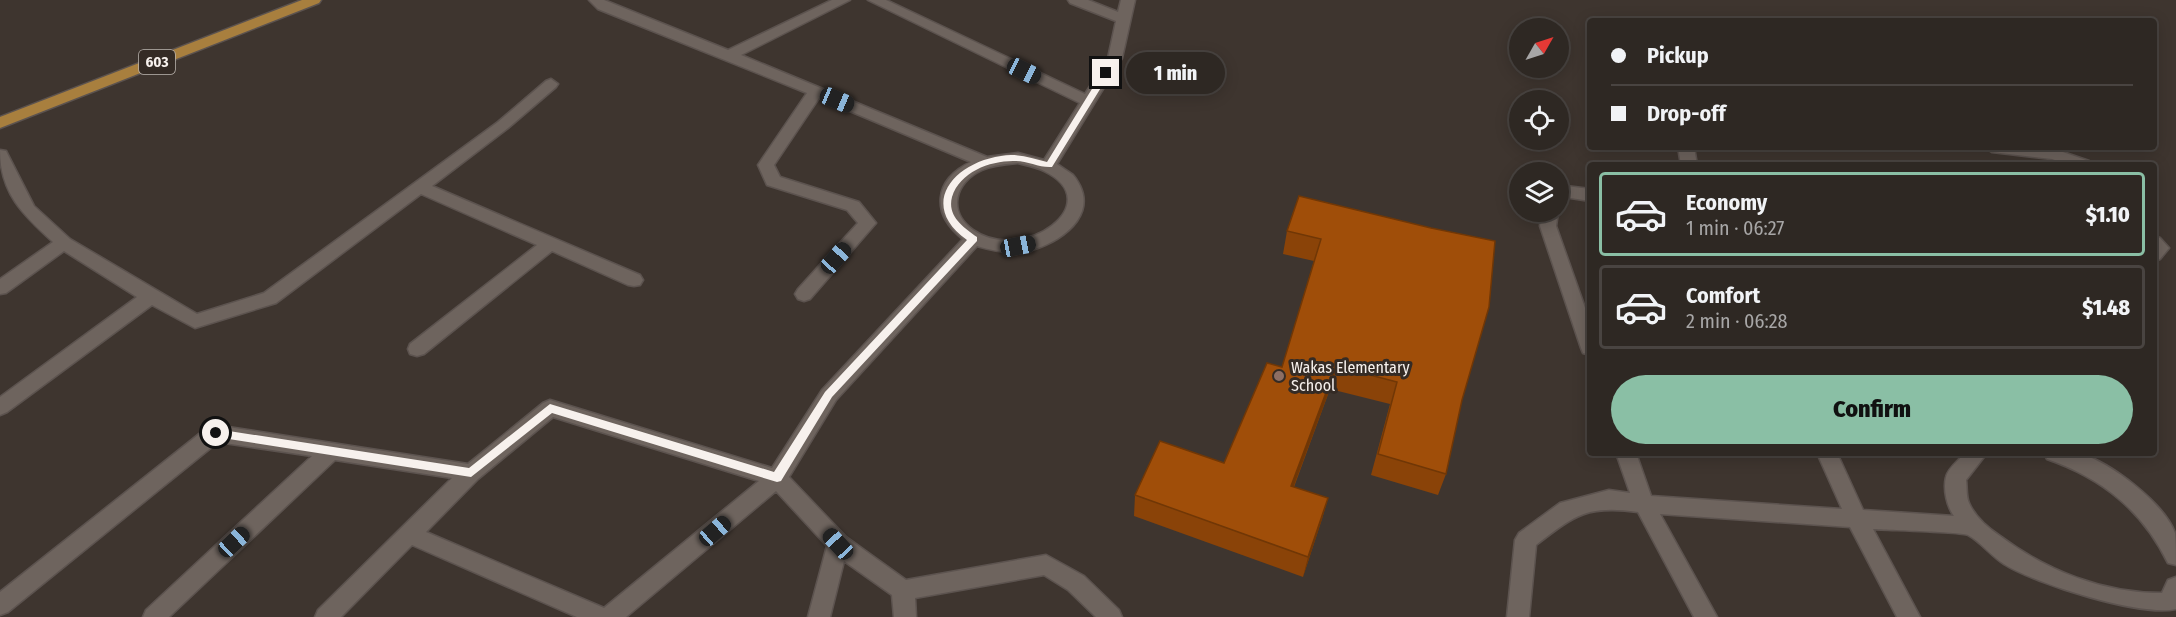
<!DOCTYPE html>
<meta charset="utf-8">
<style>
:root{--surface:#2e2823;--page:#3a3430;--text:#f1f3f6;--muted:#a7a6a6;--line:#494441;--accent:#8abfa5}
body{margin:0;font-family:"Fira Sans Condensed",sans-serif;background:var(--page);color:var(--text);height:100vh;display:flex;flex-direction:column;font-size:22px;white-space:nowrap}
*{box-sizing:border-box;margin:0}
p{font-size:20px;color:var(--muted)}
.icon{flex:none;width:33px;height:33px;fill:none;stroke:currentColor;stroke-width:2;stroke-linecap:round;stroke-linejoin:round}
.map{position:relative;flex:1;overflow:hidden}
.sheet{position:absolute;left:1587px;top:162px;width:570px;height:294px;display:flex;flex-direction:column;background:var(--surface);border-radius:6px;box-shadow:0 3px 15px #0003,0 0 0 2px var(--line)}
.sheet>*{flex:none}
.top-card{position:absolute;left:1587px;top:18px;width:570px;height:132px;border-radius:6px;box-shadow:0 3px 15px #0003,0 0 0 2px var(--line);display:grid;align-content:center;height:132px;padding:0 24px;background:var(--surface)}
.needle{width:39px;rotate:51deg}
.fabs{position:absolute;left:1509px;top:18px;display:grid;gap:12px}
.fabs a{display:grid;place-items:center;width:60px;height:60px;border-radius:50%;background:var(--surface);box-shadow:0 3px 15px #0003,0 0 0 2px var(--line);font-size:30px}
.end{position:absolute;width:27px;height:27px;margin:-14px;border:8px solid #f7f1ed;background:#111;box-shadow:0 0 0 3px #111}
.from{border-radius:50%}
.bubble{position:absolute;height:42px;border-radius:21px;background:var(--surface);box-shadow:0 3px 15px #0003,0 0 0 2px var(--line);font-size:20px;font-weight:800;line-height:42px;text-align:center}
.car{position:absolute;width:18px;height:36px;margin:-18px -9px;border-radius:8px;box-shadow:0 0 4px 2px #0007;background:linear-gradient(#222 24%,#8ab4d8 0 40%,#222 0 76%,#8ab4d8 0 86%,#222 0)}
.top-card b{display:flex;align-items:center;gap:21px;height:57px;font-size:22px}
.top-card b+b{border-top:2px solid var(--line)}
.top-card i{width:15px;height:15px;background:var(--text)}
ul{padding:10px 0 0;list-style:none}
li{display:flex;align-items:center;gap:18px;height:84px;margin:0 12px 9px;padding:0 12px;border:3px solid var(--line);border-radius:6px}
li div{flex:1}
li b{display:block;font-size:22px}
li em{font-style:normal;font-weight:800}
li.on{border-color:var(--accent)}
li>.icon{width:54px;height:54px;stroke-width:1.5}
.action{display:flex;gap:12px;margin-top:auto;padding:12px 24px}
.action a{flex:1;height:69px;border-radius:36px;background:var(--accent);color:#111;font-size:24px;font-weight:800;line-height:69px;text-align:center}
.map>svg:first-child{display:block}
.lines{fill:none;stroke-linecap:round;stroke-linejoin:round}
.minor-casing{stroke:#5c534f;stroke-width:3}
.primary-casing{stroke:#5c534f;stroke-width:3}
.minor{fill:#6e645e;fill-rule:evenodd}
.primary{fill:#a87f3e;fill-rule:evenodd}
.wall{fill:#8a4308}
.shaded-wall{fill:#703706}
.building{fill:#a04e09;stroke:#703706;stroke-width:1.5}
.route{fill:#f7f1ed}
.education-dot{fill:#8d6e63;stroke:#342b25;stroke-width:2}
.labels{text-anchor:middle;stroke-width:6;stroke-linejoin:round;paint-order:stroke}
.shield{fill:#342b25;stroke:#bcb6b1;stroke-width:1.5}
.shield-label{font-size:15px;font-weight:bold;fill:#f7f1ed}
.poi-label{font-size:16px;fill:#f7f1ed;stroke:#342b25;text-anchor:start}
</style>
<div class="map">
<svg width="2176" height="617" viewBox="0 0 2176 617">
<rect width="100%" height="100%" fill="#3e352f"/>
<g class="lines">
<defs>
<path id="minor" d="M589 0H604L728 50 832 0H850L741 55 987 157 1018 153 1044 160 1080 103 868 0H886L1085 94 1108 58 1116 21 1070 3 1068 0H1088L1118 12 1121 0H1135L1122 58 1057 164C1062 168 1068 171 1073 175 1076 178 1078 182 1080 186 1097 221 1051 248 1022 252 1007 254 991 250 977 246L836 400 789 477 846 537 906 580 1046 555 1084 576 1119 610 1122 617H1096L1068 590 1044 575 915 598 916 617H894L892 595 844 561 830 617H808L827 546 776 491 626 617H577L412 545 341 617H315L318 610 452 478 335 460 169 617H143L146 610 312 456 218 442 8 612 0 615V592L208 427 215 425 468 464 543 403 550 400 772 468 822 390 963 239C931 214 933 180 971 162L819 98 774 165 780 177 859 202 876 223 810 299 804 301 798 299 795 294 798 289 858 223 847 210 767 185 758 165 807 93 598 9ZM1018 163C1026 165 1037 167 1044 171 1110 203 1023 265 973 230 947 211 955 182 982 170 993 165 1006 164 1018 163ZM553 417 759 481 604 608 426 532 478 479Z
M551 79 558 84 556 87 508 128 432 186 640 275 643 280 640 285 634 286 628 285 552 251 424 354 417 356 410 354 408 349 410 344 537 245 421 194 276 303 195 328 152 305 7 412 0 415V397L137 297 64 251 6 293 0 294V279L53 242C23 215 0 193 0 150L6 151 8 155 34 206 70 239 197 314 264 293 498 122 546 81Z
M1678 147H1694L1697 165H1681Z
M1984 147 2054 149 2089 161 2091 165H2068L2052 159 1992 152Z
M1558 185 1590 189V201L1558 196Z
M1542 212H1558L1556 226 1590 322V355L1583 353 1581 348 1540 226Z
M2154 236 2160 238 2169 248 2160 259 2154 261Z
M1616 453H1636L1651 496 1842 509 1817 453H1837L1863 510 1954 516C1947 507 1943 489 1946 477 1948 468 1959 460 1965 453H1987L1966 480C1967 487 1966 497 1969 503 1975 517 1988 528 2000 536 2047 571 2103 593 2162 593L2168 580 2176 577V609C2141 617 2036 584 2004 564 1991 556 1981 542 1968 535 1963 532 1886 530 1873 529L1920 617H1897L1850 527 1660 514 1717 617H1694L1638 512C1587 505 1575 515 1536 545L1529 617H1507L1515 540 1519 533 1560 503 1609 490 1630 493Z
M2044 453C2055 453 2070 450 2081 454 2111 463 2164 503 2175 533 2176 542 2176 556 2176 565L2168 563C2142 510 2102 478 2047 459Z"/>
<path id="primary" d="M302 0H321L319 3 0 128V117Z"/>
</defs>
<use href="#minor" class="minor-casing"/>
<use href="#primary" class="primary-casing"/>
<use href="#minor" class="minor"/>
<use href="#primary" class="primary"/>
</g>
<path class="wall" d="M1299 196 1462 400 1446 474 1438 495 1371 475 1390 404 1330 389 1294 487 1328 498 1322 519 1303 577 1134 516 1135 495 1224 463 1282 367 1314 261 1283 254 1287 231Z"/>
<path class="shaded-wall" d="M1336 366 1330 389 1286 507 1291 486Z
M1328 498 1322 519 1303 577 1308 557Z"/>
<path class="building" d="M1299 196 1431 228 1495 241 1489 307 1462 400 1446 474 1378 454 1397 382 1336 366 1291 486 1328 498 1308 557 1135 495 1160 441 1224 463 1267 363 1282 367 1321 239 1287 231Z"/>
<path class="route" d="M1103 71 1110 73 1052 167C1040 168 1028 161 1016 161 992 160 960 171 952 197 947 216 963 227 977 237V241L832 397 781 481 777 482 552 413 471 477 216 437 210 433 216 429 469 468 550 404 774 472 825 392 967 240C918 205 953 163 1001 156 1017 153 1032 158 1047 162Z"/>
<circle class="education-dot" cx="1279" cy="376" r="6"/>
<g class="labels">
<rect class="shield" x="139" y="50" width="36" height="24" rx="4.5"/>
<g class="shield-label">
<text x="157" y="67">603</text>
</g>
<g class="poi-label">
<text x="1291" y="373">Wakas Elementary<tspan x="1291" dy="18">School</tspan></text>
</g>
</g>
</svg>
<div class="fabs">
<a><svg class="needle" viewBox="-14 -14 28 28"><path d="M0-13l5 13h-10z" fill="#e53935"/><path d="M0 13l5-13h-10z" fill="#a7a6a6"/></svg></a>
<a><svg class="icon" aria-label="locate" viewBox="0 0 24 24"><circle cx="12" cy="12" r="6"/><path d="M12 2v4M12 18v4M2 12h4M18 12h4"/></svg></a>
<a><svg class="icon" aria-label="layers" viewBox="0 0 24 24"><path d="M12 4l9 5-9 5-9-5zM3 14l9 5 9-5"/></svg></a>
</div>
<i class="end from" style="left:216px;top:433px"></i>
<i class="end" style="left:1106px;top:73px"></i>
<div class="bubble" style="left:1126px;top:52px;width:99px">1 min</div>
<i class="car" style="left:1024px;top:71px;rotate:116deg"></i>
<i class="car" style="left:837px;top:100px;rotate:113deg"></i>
<i class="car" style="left:1018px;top:246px;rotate:79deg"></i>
<i class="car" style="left:836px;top:258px;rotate:42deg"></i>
<i class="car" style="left:715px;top:531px;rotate:49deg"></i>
<i class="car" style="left:234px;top:542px;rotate:47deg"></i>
<i class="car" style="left:838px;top:544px;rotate:317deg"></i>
<div class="top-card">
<b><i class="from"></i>Pickup</b>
<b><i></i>Drop-off</b>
</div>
<section class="sheet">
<ul>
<li class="on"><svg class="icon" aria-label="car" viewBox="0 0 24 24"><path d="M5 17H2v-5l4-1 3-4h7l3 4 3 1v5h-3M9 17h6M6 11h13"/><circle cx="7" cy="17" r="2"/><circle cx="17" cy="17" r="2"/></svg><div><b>Economy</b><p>1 min · 06:27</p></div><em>$1.10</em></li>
<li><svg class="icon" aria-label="car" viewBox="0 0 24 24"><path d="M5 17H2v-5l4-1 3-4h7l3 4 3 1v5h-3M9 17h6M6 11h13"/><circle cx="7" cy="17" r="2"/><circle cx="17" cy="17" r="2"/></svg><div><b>Comfort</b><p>2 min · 06:28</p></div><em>$1.48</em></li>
</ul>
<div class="action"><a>Confirm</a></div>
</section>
</div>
